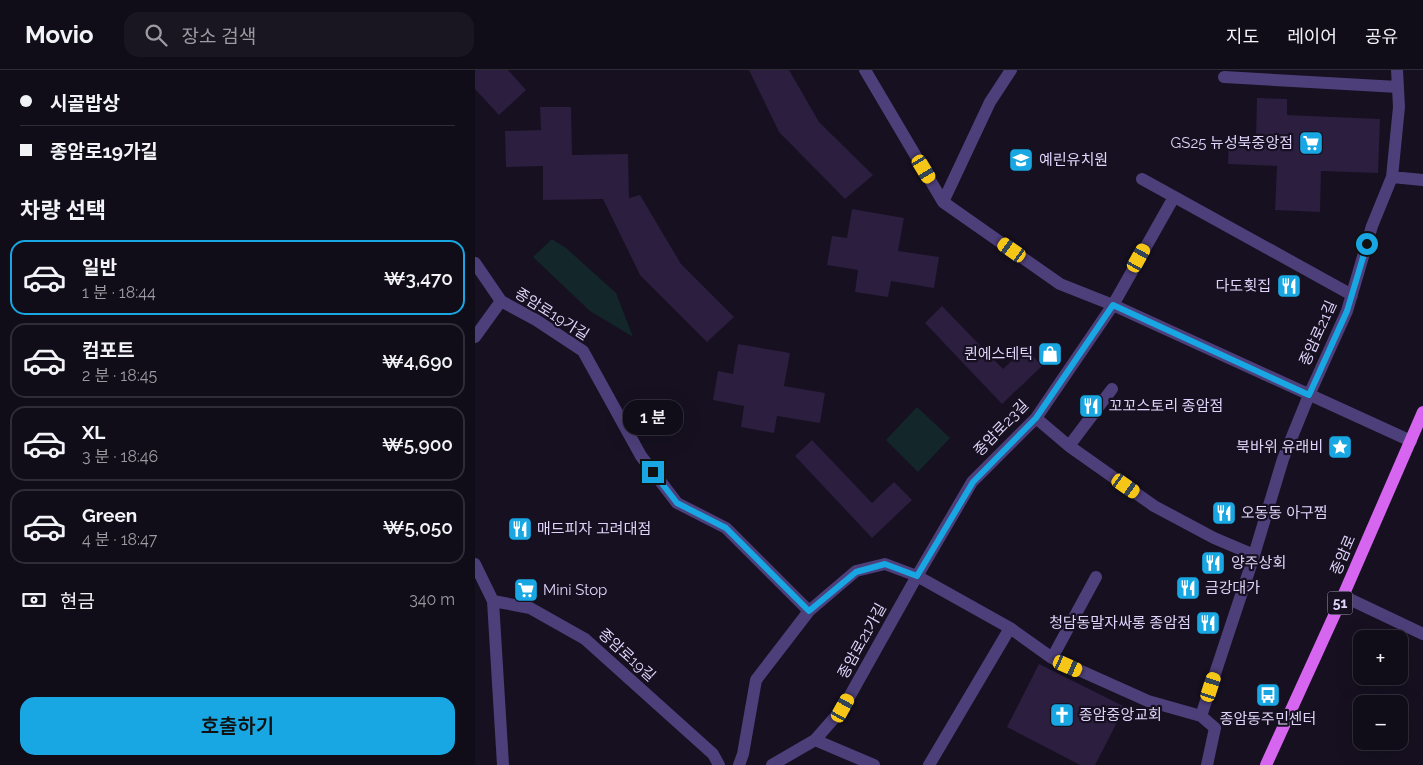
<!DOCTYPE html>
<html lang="ko">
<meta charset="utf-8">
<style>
:root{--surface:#100c18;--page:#191521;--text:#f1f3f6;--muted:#9c9ba2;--line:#302c37;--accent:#18a7e2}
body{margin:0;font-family:Raleway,"Noto Sans KR",sans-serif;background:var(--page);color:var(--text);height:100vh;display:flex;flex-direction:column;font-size:19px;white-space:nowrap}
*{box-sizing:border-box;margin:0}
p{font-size:16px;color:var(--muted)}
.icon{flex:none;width:28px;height:28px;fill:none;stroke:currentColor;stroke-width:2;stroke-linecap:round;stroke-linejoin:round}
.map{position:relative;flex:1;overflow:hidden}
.side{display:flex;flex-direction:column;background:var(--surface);width:475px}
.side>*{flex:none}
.banner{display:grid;align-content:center;height:110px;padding:0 20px;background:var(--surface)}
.fabs{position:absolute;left:878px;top:560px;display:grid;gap:10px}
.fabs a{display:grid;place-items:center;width:55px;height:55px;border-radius:10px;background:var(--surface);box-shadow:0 5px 20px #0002,0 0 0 1px var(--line);font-size:25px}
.end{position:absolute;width:22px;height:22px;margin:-11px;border:6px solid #18a7e2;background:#111;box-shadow:0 0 0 2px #111}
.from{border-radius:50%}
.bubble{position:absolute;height:35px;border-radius:15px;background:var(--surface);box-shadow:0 5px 20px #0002,0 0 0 1px var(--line);font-size:16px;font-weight:600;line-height:35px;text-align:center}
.car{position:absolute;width:15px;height:30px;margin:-15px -8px;border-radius:6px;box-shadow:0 0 4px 1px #0007;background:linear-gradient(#f5c518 24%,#345 0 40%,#f5c518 0 76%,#345 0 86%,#f5c518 0)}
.banner b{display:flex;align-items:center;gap:18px;height:48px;font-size:19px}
.banner b+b{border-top:1px solid var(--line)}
.banner i{width:12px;height:12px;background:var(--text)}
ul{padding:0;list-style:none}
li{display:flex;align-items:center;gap:15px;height:75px;margin:0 10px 8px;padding:0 10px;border:2px solid var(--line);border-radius:15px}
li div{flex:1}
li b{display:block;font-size:19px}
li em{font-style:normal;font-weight:600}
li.selected{border-color:var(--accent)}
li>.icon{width:45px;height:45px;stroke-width:1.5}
h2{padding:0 20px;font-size:22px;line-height:60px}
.pay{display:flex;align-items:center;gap:12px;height:55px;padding:0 20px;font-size:19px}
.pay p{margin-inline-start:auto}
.primary-button{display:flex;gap:10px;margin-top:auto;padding:10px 20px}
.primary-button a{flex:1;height:58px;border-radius:15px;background:var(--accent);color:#111;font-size:20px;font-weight:600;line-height:58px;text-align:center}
header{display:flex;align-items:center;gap:30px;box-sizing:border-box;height:70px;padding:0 25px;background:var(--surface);border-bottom:1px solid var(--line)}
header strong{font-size:24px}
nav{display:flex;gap:28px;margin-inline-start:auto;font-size:18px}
.search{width:350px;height:45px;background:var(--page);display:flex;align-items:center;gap:12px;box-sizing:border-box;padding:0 18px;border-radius:15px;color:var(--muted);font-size:19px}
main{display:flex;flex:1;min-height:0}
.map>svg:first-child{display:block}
.green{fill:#13262a}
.building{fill:#2b1e3f}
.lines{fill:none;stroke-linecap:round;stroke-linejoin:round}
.minor{stroke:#4d3f7a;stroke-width:12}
.major{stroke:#d666ef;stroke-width:12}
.route{stroke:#18a7e2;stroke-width:6}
.labels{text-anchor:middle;stroke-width:4.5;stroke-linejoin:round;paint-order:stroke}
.shield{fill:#161020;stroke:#a399b9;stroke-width:1}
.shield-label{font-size:14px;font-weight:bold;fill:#dfd4fa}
.poi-label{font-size:15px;fill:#dfd4fa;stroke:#161020;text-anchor:start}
.street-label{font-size:15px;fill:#dfd4fa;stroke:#161020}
</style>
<header>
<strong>Movio</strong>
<div class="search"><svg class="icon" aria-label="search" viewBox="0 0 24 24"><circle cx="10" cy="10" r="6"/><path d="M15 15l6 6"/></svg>장소 검색</div>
<nav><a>지도</a><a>레이어</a><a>공유</a></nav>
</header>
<main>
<section class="side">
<div class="banner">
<b><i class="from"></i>시골밥상</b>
<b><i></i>종암로19가길</b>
</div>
<h2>차량 선택</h2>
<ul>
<li class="selected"><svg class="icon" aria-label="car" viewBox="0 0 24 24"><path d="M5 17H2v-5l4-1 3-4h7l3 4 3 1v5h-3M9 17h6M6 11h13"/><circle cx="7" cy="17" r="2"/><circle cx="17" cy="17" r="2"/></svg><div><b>일반</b><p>1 분 · 18:44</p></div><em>₩3,470</em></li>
<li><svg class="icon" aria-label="car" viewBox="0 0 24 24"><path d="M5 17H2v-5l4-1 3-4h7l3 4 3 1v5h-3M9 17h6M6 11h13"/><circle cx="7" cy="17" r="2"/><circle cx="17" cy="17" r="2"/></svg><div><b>컴포트</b><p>2 분 · 18:45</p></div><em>₩4,690</em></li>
<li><svg class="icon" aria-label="car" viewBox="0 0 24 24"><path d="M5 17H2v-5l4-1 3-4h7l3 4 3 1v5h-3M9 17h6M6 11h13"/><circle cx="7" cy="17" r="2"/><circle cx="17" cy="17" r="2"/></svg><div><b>XL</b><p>3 분 · 18:46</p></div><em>₩5,900</em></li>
<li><svg class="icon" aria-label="car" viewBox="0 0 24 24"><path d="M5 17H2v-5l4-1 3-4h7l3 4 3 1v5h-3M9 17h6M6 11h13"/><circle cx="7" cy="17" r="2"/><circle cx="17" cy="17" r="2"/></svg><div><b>Green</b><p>4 분 · 18:47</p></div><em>₩5,050</em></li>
</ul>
<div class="pay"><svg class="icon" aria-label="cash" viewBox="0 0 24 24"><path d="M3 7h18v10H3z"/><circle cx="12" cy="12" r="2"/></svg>현금<p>340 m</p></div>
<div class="primary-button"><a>호출하기</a></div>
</section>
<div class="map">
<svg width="948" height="695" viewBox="0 0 948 695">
<rect width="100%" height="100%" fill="#161020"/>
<path class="green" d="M77 169 91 178 141 223 158 267 115 241 58 187Z
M442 337 475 368 443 402 411 370Z"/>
<path class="building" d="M0 0H33L51 20 24 45 0 19Z
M274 0H314L344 52 398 105 370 129 304 62Z
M782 28 812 29V45L905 49 903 103 846 101 845 142 800 140 802 96 753 94 754 67 781 68Z
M65 37H96L97 85 153 84 154 128 165 125 206 194 259 247 232 272 165 205 128 129 68 130V96L31 97 30 61 66 60Z
M377 139 429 148 423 181 464 187 459 218 416 211 413 227 380 222 383 200 352 195 357 166 372 168Z
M467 236 528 299 550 278 567 296 527 334 450 253Z
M263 274 315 283 309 316 350 323 345 353 302 346 299 363 266 357 269 336 238 330 243 301 258 304Z
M337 370 397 433 419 412 437 430 397 468 320 386Z
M564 594 650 637 620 695H605L532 657Z"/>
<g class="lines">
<path class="minor" d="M390 0 468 132 585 214 638 235 936 371
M749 7 923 17
M917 107 948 110
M667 109 877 225
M468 132 515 32 536 0
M0 193 26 231 61 250 108 281 166 386 202 433 251 458 334 541
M0 267 26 231
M561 348 594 376 679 436 739 468 779 485
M594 376 637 319
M0 494 18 531 28 695
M868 526 948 564
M18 531 55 538 110 569 238 684 244 695
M577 588 621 507
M726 646 776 495 808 389 834 325 872 241 897 156 917 107 924 37 922 0
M340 670 399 695
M264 695 268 684 281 610 334 541 381 501 410 494 442 506 535 558 577 588 673 631 726 646 740 658 732 695
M297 695 340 670 368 638 442 506 497 412 561 348 638 235 699 127
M454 695 535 558"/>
<path class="major" d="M791 695 868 526 948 342"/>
</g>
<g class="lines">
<path class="route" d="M178 402 202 433 251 458 334 541 381 502 410 494 442 506 498 412 561 348 638 235 834 325 872 241 892 174"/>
</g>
<defs>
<symbol id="supermarket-square" viewBox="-11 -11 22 22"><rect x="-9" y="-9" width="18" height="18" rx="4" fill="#18a7e2" stroke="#161020"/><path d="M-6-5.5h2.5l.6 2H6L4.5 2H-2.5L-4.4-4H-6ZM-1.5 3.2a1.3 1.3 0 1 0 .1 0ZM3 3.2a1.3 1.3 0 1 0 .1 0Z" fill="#fff"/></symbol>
<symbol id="school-square" viewBox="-11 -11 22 22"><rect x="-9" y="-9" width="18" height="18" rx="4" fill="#18a7e2" stroke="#161020"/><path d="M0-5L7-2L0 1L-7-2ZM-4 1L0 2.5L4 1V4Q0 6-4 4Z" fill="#fff"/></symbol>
<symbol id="restaurant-square" viewBox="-11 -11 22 22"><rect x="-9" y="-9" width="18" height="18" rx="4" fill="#18a7e2" stroke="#161020"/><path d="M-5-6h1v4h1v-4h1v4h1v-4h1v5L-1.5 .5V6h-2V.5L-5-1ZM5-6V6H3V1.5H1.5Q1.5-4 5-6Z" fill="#fff"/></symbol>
<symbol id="shop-square" viewBox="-11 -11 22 22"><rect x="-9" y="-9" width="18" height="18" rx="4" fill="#18a7e2" stroke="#161020"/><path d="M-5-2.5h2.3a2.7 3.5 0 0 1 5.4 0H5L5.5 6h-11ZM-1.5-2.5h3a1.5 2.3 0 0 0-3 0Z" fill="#fff"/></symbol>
<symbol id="sight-square" viewBox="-11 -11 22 22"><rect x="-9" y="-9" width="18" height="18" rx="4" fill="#18a7e2" stroke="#161020"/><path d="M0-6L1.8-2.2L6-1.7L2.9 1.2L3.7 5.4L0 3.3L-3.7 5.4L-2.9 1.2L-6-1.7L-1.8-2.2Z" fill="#fff"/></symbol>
<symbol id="bus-square" viewBox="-11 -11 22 22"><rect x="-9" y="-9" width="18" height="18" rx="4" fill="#18a7e2" stroke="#161020"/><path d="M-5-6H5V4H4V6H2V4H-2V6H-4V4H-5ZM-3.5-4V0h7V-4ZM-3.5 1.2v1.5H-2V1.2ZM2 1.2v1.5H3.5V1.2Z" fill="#fff"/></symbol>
<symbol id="church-square" viewBox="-11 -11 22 22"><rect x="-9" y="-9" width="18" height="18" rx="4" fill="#18a7e2" stroke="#161020"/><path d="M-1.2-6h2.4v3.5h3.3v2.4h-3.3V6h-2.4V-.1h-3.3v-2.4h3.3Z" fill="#fff"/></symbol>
</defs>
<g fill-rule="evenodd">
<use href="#supermarket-square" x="822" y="59" width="28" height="28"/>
<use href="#school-square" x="532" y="76" width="28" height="28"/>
<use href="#restaurant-square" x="800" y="202" width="28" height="28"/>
<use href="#shop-square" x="561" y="270" width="28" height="28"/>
<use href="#restaurant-square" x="602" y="322" width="28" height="28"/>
<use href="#sight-square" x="851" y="363" width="28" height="28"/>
<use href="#restaurant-square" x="735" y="429" width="28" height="28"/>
<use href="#restaurant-square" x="31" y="445" width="28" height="28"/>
<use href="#restaurant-square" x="724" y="479" width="28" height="28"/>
<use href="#restaurant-square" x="699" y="504" width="28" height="28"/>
<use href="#supermarket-square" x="37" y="506" width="28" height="28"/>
<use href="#restaurant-square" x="719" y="539" width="28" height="28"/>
<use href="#bus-square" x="779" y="611" width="28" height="28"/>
<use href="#church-square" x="573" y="631" width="28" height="28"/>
</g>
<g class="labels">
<rect class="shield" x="852.5" y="521.5" width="25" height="23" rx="4"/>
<g class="shield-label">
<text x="865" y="538">51</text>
</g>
<g class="poi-label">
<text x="818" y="78" text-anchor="end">GS25 뉴성북중앙점</text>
<text x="564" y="95">예린유치원</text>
<text x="796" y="221" text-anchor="end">다도횟집</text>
<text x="558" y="289" text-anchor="end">퀸에스테틱</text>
<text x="634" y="341">꼬꼬스토리 종암점</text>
<text x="848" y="382" text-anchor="end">북바위 유래비</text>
<text x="766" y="448">오동동 아구찜</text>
<text x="62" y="464">매드피자 고려대점</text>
<text x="756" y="498">양주상회</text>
<text x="730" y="523">금강대가</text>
<text x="68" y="525">Mini Stop</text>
<text x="716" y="558" text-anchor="end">청담동말자싸롱 종암점</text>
<text x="604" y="650">종암중앙교회</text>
<text x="793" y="654" text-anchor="middle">종암동주민센터</text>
</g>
<g class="street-label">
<text transform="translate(77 244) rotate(32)" y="5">종암로19가길</text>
<text transform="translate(843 263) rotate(-66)" y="5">종암로21길</text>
<text transform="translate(526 358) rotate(-46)" y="5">종암로23길</text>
<text transform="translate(868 485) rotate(-67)" y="5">종암로</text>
<text transform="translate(387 571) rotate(-61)" y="5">종암로21가길</text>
<text transform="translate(152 585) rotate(42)" y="5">종암로19길</text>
</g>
</g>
</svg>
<div class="fabs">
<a>+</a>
<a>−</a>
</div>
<i class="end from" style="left:892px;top:174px"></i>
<i class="end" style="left:178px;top:402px"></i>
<div class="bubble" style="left:148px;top:330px;width:60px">1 분</div>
<i class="car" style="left:449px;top:99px;rotate:149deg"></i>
<i class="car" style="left:537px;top:180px;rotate:305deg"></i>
<i class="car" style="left:664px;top:188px;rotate:29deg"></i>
<i class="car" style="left:651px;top:416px;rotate:125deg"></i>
<i class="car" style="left:593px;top:596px;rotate:114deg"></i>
<i class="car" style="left:736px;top:617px;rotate:18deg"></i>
<i class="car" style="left:368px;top:638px;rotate:29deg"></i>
</div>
</main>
